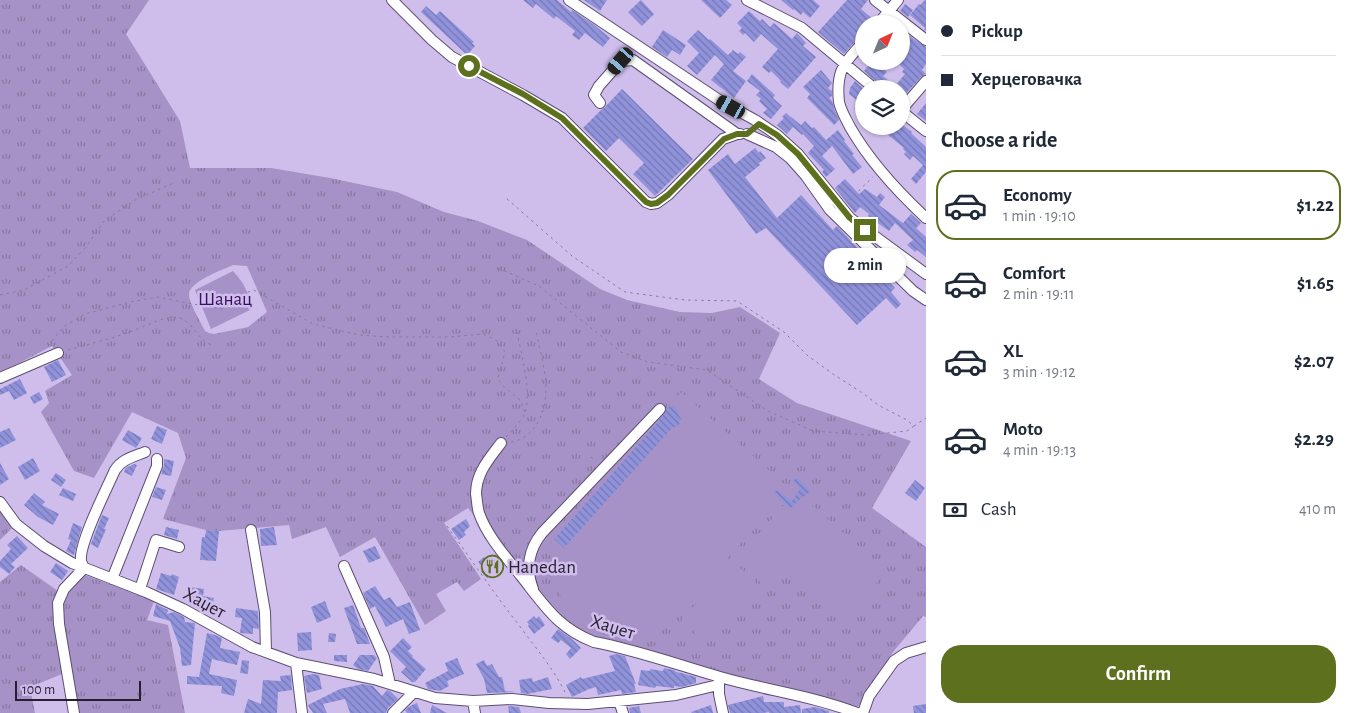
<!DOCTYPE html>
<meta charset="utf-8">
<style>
:root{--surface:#fff;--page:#f6f6f7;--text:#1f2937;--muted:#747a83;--line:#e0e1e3;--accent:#5d701e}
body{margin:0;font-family:"Alegreya Sans",sans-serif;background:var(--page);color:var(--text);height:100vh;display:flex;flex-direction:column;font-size:19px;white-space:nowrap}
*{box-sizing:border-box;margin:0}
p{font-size:16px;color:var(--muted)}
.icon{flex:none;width:28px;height:28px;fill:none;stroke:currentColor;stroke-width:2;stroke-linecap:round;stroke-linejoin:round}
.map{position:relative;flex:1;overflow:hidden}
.panel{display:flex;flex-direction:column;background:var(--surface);width:425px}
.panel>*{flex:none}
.top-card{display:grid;align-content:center;height:110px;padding:0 15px;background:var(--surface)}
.needle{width:32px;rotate:43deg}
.buttons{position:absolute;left:855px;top:15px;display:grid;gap:10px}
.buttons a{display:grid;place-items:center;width:55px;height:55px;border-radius:50%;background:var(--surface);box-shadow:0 1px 4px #0004;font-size:25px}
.scale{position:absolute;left:15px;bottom:12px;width:126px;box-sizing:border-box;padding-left:5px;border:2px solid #261f30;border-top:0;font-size:14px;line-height:18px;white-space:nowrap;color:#261f30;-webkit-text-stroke:4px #cfbeec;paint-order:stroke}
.end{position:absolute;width:22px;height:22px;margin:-11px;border:6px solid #5d701e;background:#fff;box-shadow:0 0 0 2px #fff}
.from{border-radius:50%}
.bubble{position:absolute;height:35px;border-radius:18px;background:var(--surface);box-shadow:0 1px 4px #0004;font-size:16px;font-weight:700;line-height:35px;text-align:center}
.car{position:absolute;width:15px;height:30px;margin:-15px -8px;border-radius:6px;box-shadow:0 0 4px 1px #0007;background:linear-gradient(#222 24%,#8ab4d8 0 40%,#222 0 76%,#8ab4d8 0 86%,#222 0)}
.top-card b{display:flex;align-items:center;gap:18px;height:48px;font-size:19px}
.top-card b+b{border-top:1px solid var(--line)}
.top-card i{width:12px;height:12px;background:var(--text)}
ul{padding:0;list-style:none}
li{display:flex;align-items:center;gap:15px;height:70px;margin:0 10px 8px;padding:0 5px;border:2px solid transparent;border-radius:20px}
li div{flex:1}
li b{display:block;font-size:19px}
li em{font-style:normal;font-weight:700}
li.selected{border-color:var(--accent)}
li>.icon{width:45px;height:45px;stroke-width:1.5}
h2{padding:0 15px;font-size:22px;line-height:60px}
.pay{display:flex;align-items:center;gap:12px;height:55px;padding:0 15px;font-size:19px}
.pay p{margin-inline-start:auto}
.action{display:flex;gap:10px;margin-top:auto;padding:10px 15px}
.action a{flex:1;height:58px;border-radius:20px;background:var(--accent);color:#fff;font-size:20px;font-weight:700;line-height:58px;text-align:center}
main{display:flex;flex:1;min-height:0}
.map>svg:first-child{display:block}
.grass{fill:url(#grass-tufts);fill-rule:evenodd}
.park{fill:#a692c6}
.building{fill:url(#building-back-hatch)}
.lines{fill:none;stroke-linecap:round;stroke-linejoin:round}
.minor-casing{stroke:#5d4e75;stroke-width:12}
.path{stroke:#877a9c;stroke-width:1;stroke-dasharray:2.5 4;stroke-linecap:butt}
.minor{stroke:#fff;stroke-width:10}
.route{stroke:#5d701e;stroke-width:6}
.labels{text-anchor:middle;stroke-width:5;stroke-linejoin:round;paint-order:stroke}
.park-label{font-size:19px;fill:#3a0e63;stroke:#cfbeec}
.poi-label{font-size:19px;fill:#261f30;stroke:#cfbeec;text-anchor:start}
.street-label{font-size:19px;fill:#261f30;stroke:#cfbeec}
</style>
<main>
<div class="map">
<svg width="926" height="713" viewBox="0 0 926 713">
<defs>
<pattern id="grass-tufts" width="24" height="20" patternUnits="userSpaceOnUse" patternTransform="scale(1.25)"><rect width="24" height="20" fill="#a692c6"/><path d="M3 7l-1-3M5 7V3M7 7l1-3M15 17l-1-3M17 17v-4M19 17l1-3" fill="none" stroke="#8777a1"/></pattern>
<pattern id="building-back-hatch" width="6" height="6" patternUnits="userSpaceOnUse" patternTransform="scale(1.25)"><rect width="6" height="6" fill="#9093db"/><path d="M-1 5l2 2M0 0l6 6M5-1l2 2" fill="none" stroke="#7577b2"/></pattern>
</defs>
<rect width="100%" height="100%" fill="#cfbeec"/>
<path class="grass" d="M0 0H149L126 34 180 121 190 168H271L330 178 397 192 444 212 478 221 527 240 600 289 627 300 680 312 712 313 740 307 780 333 759 379 797 403 911 441 872 508 926 547V617L923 616 893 652 858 707 831 705 588 640 536 594 468 508 444 523 481 579 464 591 457 582 436 594 446 611 425 625 375 537 340 557 326 527 292 539 289 525 219 531 206 530 163 519 186 458 178 433 132 412 94 478 74 471 41 412 49 403 45 391 72 375 52 346 0 373ZM233 265 247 266 267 312 248 327 214 334 209 333 205 331C201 323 189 302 189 295 188 282 222 270 233 265Z
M0 502 16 524 0 540Z
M21 565 65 596 85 575 154 601 147 620 168 625 185 713H79L72 670 30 687 35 713H0V582Z"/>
<path class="park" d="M233 271C245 284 248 292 252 309L211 329 195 290Z
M681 392 790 489 672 620C631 650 581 638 559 592 551 574 548 558 553 539L551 538Z
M796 491 887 571 847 617 756 537Z
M754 542 787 573 770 591 737 561Z
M735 563 764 591 749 608 719 580Z
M718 581 741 601 704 641 681 620Z"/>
<path class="building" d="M523 0H557L571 12 572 10 593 24 610 38 603 47 585 33 579 40 572 35 575 31 556 16 554 19 536 4 533 8Z
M584 0H607L600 11Z
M641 0 654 14 642 26 628 12Z
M701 0H726L732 5 720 18Z
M781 0H813L820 6 810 18 803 12 801 15 794 9 793 10Z
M847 0H868L861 9 873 19 870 24H864V34L859 37 844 54 818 32Z
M925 0H926V31L924 30 925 28 910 15 919 4 920 5Z
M905 4 913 10 908 17 900 11Z
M426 6 436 15 440 11 474 42 472 43 475 46 467 55 421 12Z
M749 11 760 21 762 19 770 27 774 23 792 39 797 33 806 43 803 46 816 57 788 89 780 82 781 81 771 71 769 73 762 67 778 49 761 34 754 42 745 33 743 35 739 31 742 28 737 23Z
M901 29 915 40 926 47V64L922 70 926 74 921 77 901 99V89H882L879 84 864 71 868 66 869 67 874 61H891L884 69 887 72 883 76 895 86 905 74 902 72 904 69 896 61H901Z
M663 30 686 45 680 55 672 50 667 57 652 47Z
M698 30 709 40 710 39 728 55 733 50 738 54 740 52 746 57 733 71 746 81 734 98 711 80 724 64 715 55 697 75 687 66 699 53 687 41Z
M821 70 832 83 828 88 832 91V96L829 98 832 101 835 111 839 120 834 125 807 98 810 94 803 87Z
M752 74 775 95 773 98 782 106 771 119 763 113 767 109 759 101 761 99 756 95 760 91 747 81Z
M855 81 864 89V117L854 108 859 102 849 94 850 88Z
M622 89 693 159 655 196 633 174 644 163 619 138 606 151 583 128 601 110 604 108Z
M926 103V121L917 114Z
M786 113 801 125 805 121 812 128 814 127 826 140 838 130 845 140 844 141 854 154 852 155 862 167 853 174 832 146 822 156 835 169 826 177 822 172 824 170 808 153 814 146 803 134 802 135 793 127 787 134 777 125 784 118 782 117Z
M901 124 912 132 911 133 926 147V172L916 184 911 179 923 165 913 156 910 160 904 154 906 152 903 149 904 148 877 126H901Z
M755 148 759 153 760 151 766 158 759 163 760 165 745 177 777 218 801 195 833 230 837 226 839 228 895 288 891 292 901 304 896 309 886 298 857 325 766 228 756 234 708 170 728 154 735 164Z
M845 179 859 194 865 189 877 197 880 193 885 197 879 205 903 223 911 214 921 223 916 228 926 237V257L917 250 915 252 907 245 913 240 895 223 889 231 868 216 869 214 860 207 855 213 835 188Z
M58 360 66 375 52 382 44 367Z
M20 379 27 393 14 400 9 391 0 395V389Z
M39 392 43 399 34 404 30 397Z
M673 405 678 410 677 412 681 419 679 425 672 428 564 548 554 539 660 420H659L665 413 667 409 670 406 671 407Z
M157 426 167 430 162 444 151 439Z
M9 428 16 440 0 448V432Z
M128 430 142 438 136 448 122 440Z
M33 458 40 471 25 480 18 467Z
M164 459 174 461 171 476 161 474 164 466Z
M0 463 9 479 0 485Z
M134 464 137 465 132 476 124 472 126 468Z
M56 473 66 480 61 487 51 480Z
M797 477 810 491 807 494 806 493 790 509 774 493 777 490 792 501 801 488 792 482Z
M915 480 925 488 916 501 905 493Z
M156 487 166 490 162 500 152 497Z
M63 488 76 494 73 501 59 495Z
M34 493 45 502 42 505 59 514 53 525 38 517 24 505Z
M102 515 109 518 104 529H106L98 548 91 544Z
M466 519 470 526 464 532 466 535 459 540 451 529Z
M73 523 82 527 78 540 74 555 66 551 71 540 68 539Z
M166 527 179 530 177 539 164 535Z
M274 527 277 545 261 546 260 529Z
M206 530 219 531 216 561 200 560 202 537H205Z
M17 536 28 548 11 564 15 567 9 574 0 567V561L11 549 7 545Z
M375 546 381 558 369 563 363 551Z
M492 554 494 556 495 554 503 565 487 578 481 571 484 569 478 562 484 557 486 559Z
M56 563 68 571 62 580 50 572Z
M161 573 171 576 172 574 179 577 174 595 156 589Z
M375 586 384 600 390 597 397 607 410 602 420 630 409 634 403 619 386 627 375 606 370 609 363 593Z
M190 587 204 589 203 596 214 598 212 608 202 604V603L188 600Z
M325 601 331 617 317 623 311 607Z
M156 604 168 610 167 614 174 612 184 617 185 622 195 623 191 665 182 666 180 648 170 621 153 616Z
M353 605 361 628H364L370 644H357L344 608Z
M236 608 258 611 259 629 253 628V634L240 633 242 618 235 617Z
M534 616 536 619 539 616 545 625 534 634 528 626 529 625 527 622Z
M558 629 572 639 581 648 570 659 566 654 571 648 561 640 558 643 551 638Z
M311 632 312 650 298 651 297 633Z
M207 633 215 635 222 638 220 648 240 652 237 665 212 659 209 674 237 680 234 696 221 693 222 686 187 684V676L199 677Z
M329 633 336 634 335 642H328Z
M403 638 412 647 408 651 413 656 412 657 426 669 415 682H412L401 672 406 667 390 651Z
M616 654 625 656 636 684H634L636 692 622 694 621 690 598 695 596 687 589 689 572 697 566 685 581 677 582 679 615 671 609 656Z
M334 655H347V662L334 661Z
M360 655H374L377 658 368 671 358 669 353 665Z
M457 658 464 674 447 681 449 686 440 691 428 689 425 683 448 671 445 663Z
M242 660 249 661 248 674 240 673Z
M484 660 487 666 492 664 499 677H502L505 691 516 692 487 693 484 679 476 664Z
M664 668 674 670 676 672 681 673 696 677V683L682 687 674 686V688L656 686 655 688 638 685 641 670 650 671V669L663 671Z
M313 674 319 675 322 689 307 693 304 676Z
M291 675 292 690 278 692 277 713H244L248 699 261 704 263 680 281 681 280 676Z
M548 677 552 689 527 694 521 693 519 680 532 678 533 682Z
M363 684 373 686 382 696 387 690 390 691 398 699 388 708 386 713H350L345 699 323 704 327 713H313L309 707 308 705 340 689Z
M763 696 764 702H784V707L800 705 801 713H769V712L763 713H730L728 705Z
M417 703 421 713H407L405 710 410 706Z
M926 704V713H914L913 706Z
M432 705 447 713H430Z
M711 705 713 713H692L691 712Z
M508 706 519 707 521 713H509Z
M639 706 641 713H630L629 708Z
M815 707 829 711V713H802V709Z"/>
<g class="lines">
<defs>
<path id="minor" d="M392 0 432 40 452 57 523 95 562 118 646 202 651 204 657 203 668 195 723 139 737 134
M569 0 719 100 755 120 777 135 798 154 850 218 926 274
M747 0 802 28 875 89
M875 0 926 40
M878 24 898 0
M864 41C856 51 845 60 841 72 838 81 838 93 839 102 841 111 846 119 850 127 870 162 897 191 926 218
M600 103 594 95 599 86 621 61 633 60 737 134H740
M901 110 926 81
M901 111 926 131
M747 134 776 147 790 158 806 176 830 210 913 291 926 300
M0 378 58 353
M501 443C489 459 476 473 476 494 477 499 477 507 479 513 487 536 506 557 521 576 533 591 544 607 558 620 568 629 581 637 594 642 637 650 678 665 720 677 765 690 813 696 857 713
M0 502 16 524 44 546 72 563 146 592 183 609 252 647 296 663 374 679 435 698 473 701 512 699 549 703 588 704 657 697 676 695 718 685
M251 530 265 612 266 652
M344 566 384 657 390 684
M112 579 157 466V459
M140 589 156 540 179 547
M533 589C525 569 529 549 542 533L660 409
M296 663 302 713
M719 680V694L723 713
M473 701 475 713
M619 701 623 713
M74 713 59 624 58 603 64 589 84 568C83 565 81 563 81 560 79 543 107 488 115 470 122 459 133 457 145 452
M393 713 414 692
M863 713 869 696 894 661 906 653 926 647"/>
</defs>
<use href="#minor" class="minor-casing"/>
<path class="path" d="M849 200 873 177
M498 268 539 286 621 352 648 362 707 370 768 411 813 431 868 435 907 431 914 426 907 420 878 405 864 394 833 374 808 356 784 332 737 301 685 300 625 292 572 256 506 198
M0 295 24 290 68 266 85 248 105 220 137 199 176 182
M48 346 63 327 85 314 130 302 157 297 193 304 222 309 232 303 240 295 254 290 313 324 359 335 388 337H449L483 334 496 340 505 352 498 378 502 385 521 401 525 413
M68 350C89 344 111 339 132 331 145 327 166 314 180 318 194 323 198 341 212 345
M914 426 926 418
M506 437C512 430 520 423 524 415 533 394 521 354 517 332
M511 442C538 438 547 407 546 384 545 368 539 346 536 330
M591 457 596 462
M447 526C471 559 493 592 518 624 535 647 553 668 566 694"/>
<use href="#minor" class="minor"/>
</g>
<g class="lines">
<path class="route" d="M469 66 523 94 562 118 646 202 651 204 657 203 668 195 724 139 737 134H747L759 124 777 135 798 154 850 218 865 230"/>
</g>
<defs>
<symbol id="restaurant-ring" viewBox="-11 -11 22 22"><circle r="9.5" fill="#cfbeec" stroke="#5d701e" stroke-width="1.5"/><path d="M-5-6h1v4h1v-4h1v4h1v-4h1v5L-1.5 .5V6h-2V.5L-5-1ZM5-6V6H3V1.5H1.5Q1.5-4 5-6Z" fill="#5d701e"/></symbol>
</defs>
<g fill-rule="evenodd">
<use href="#restaurant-ring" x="480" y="554" width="25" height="25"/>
</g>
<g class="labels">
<g class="park-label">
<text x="225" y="305">Шанац</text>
</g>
<g class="poi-label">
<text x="508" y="573">Hanedan</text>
</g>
<g class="street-label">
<text transform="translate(205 602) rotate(28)" y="7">Хаџет</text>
<text transform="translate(613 626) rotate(17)" y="7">Хаџет</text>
</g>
</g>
</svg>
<div class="buttons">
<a><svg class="needle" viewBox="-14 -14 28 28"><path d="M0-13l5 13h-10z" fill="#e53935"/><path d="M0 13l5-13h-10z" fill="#747a83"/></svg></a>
<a><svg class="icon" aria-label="layers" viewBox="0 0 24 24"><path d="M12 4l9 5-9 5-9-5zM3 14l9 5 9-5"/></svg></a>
</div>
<div class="scale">100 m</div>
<i class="end from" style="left:469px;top:66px"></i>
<i class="end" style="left:865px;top:230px"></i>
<div class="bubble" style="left:824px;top:248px;width:82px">2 min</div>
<i class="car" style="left:621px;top:61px;rotate:221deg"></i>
<i class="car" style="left:731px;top:107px;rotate:299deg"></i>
</div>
<section class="panel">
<div class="top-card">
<b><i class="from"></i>Pickup</b>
<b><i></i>Херцеговачка</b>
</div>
<h2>Choose a ride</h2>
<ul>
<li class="selected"><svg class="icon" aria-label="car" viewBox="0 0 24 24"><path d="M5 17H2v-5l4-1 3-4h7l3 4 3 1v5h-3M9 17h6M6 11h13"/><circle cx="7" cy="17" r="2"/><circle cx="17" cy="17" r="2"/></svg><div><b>Economy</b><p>1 min · 19:10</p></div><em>$1.22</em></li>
<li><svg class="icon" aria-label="car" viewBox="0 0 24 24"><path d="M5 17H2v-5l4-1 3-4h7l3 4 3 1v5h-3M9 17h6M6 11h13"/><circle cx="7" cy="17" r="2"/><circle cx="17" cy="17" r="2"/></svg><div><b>Comfort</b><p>2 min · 19:11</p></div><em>$1.65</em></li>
<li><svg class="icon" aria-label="car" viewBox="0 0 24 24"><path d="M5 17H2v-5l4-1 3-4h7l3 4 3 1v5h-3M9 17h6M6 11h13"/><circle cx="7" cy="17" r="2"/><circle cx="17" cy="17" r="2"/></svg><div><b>XL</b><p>3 min · 19:12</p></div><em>$2.07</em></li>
<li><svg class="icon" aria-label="car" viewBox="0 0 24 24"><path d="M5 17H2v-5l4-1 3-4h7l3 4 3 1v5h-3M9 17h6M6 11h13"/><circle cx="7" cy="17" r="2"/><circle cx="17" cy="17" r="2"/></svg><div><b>Moto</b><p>4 min · 19:13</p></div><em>$2.29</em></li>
</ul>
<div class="pay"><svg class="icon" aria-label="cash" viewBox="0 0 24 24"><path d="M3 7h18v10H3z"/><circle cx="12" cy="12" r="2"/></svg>Cash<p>410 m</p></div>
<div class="action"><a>Confirm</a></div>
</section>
</main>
